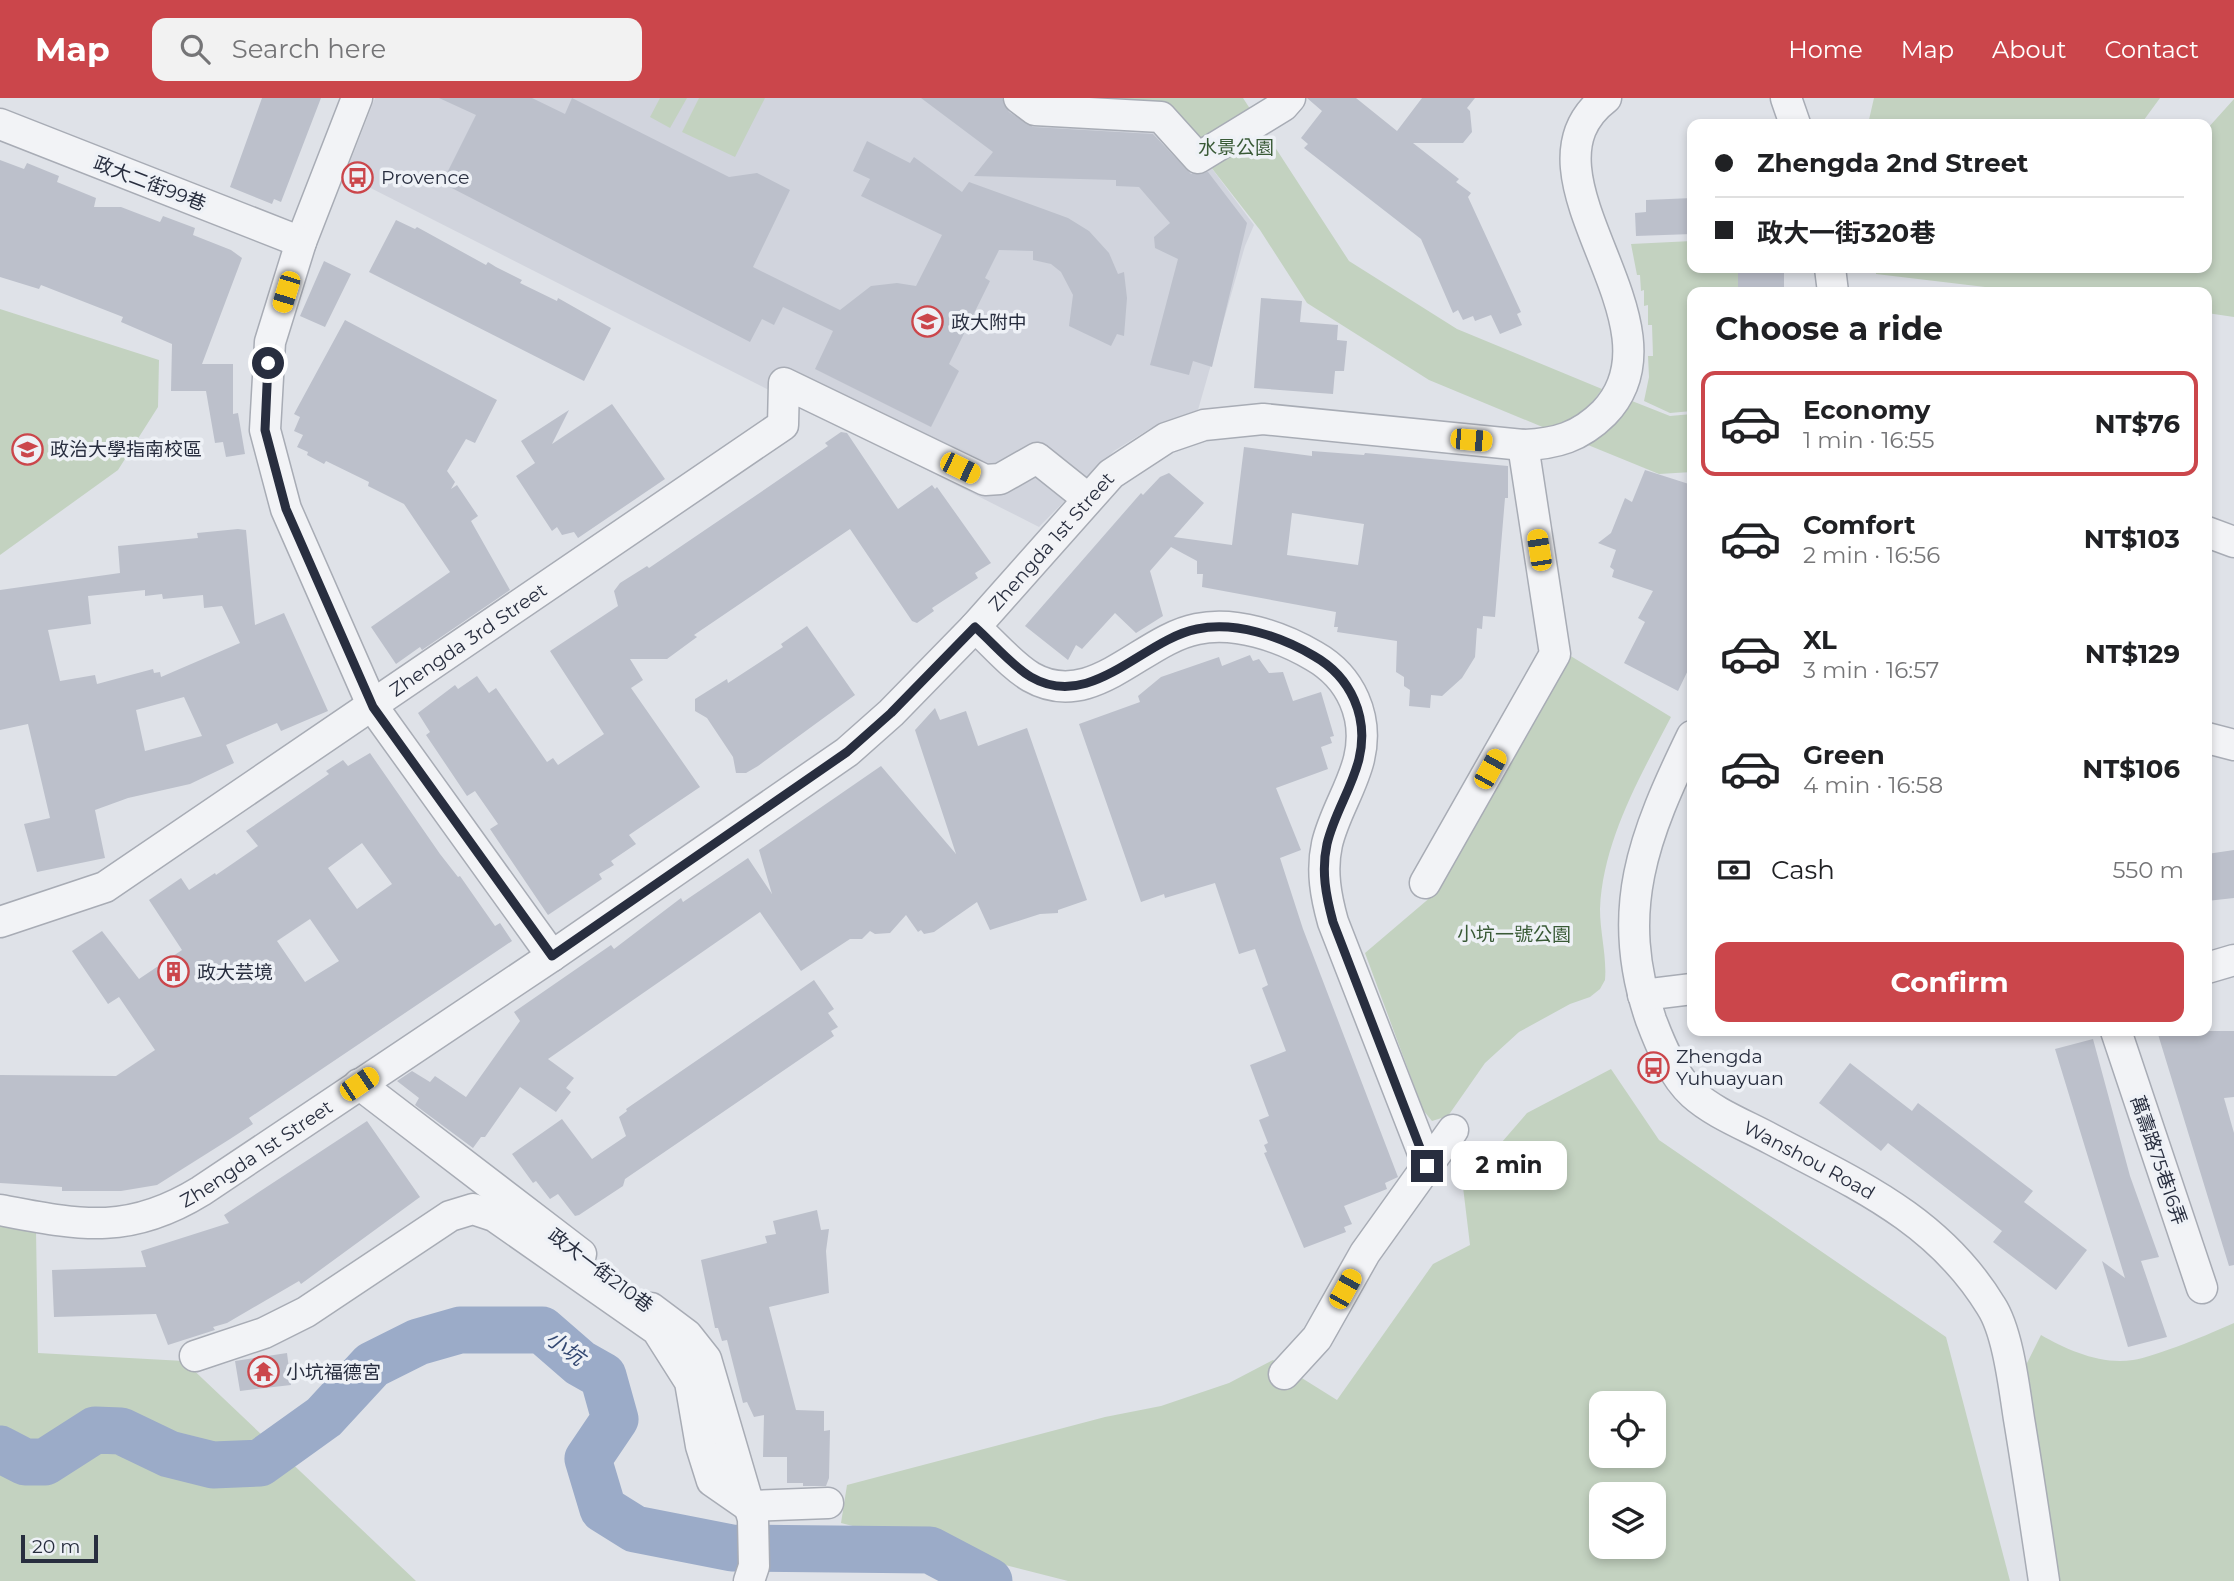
<!DOCTYPE html>
<meta charset="utf-8">
<style>
:root{--surface:#fff;--page:#f2f2f2;--text:#202124;--muted:#757577;--line:#e0e0e0;--accent:#cb464b}
body{margin:0;font-family:Montserrat,"Noto Sans TC",sans-serif;background:var(--page);color:var(--text);height:100vh;display:flex;flex-direction:column;font-size:26px;white-space:nowrap}
*{box-sizing:border-box;margin:0}
p{font-size:23px;color:var(--muted)}
.icon{flex:none;width:38px;height:38px;fill:none;stroke:currentColor;stroke-width:2;stroke-linecap:round;stroke-linejoin:round}
.map{position:relative;flex:1;overflow:hidden}
.sheet{position:absolute;left:1687px;top:189px;width:525px;height:749px;display:flex;flex-direction:column;background:var(--surface);border-radius:14px;box-shadow:0 4px 10px #0003}
.sheet>*{flex:none}
.guide{position:absolute;left:1687px;top:21px;width:525px;height:154px;border-radius:14px;box-shadow:0 4px 10px #0003;display:grid;align-content:center;height:154px;padding:0 28px;background:var(--surface)}
.controls{position:absolute;left:1589px;top:1293px;display:grid;gap:14px}
.controls a{display:grid;place-items:center;width:77px;height:77px;border-radius:14px;background:var(--surface);box-shadow:0 4px 10px #0003;font-size:35px}
.scale{position:absolute;left:21px;bottom:18px;width:77px;box-sizing:border-box;padding-left:7px;border:4px solid #282e3f;border-top:0;font-size:19px;line-height:24px;white-space:nowrap;color:#282e3f;-webkit-text-stroke:5px #eef1f6;paint-order:stroke}
.end{position:absolute;width:32px;height:32px;margin:-16px;border:9px solid #282e3f;background:#fff;box-shadow:0 0 0 4px #fff}
.from{border-radius:50%}
.bubble{position:absolute;height:49px;border-radius:14px;background:var(--surface);box-shadow:0 4px 10px #0003;font-size:23px;font-weight:700;line-height:49px;text-align:center}
.car{position:absolute;width:21px;height:42px;margin:-21px -10px;border-radius:9px;box-shadow:0 0 5px 2px #0007;background:linear-gradient(#f5c518 24%,#345 0 40%,#f5c518 0 76%,#345 0 86%,#f5c518 0)}
.guide b{display:flex;align-items:center;gap:24px;height:66px;font-size:26px}
.guide b+b{border-top:2px solid var(--line)}
.guide i{width:18px;height:18px;background:var(--text)}
ul{padding:0;list-style:none}
li{display:flex;align-items:center;gap:21px;height:105px;margin:0 14px 10px;padding:0 14px;border:4px solid transparent;border-radius:14px}
li div{flex:1}
li b{display:block;font-size:26px}
li em{font-style:normal;font-weight:700}
li.active{border-color:var(--accent)}
li>.icon{width:63px;height:63px;stroke-width:1.5}
h2{padding:0 28px;font-size:32px;line-height:84px}
.pay{display:flex;align-items:center;gap:18px;height:77px;padding:0 28px;font-size:26px}
.pay p{margin-inline-start:auto}
.action{display:flex;gap:14px;margin-top:auto;padding:14px 28px}
.action a{flex:1;height:80px;border-radius:14px;background:var(--accent);color:#fff;font-size:28px;font-weight:700;line-height:80px;text-align:center}
header{display:flex;align-items:center;gap:42px;box-sizing:border-box;height:98px;padding:0 35px;background:var(--accent);color:#fff}
header strong{font-size:33px}
nav{display:flex;gap:38px;margin-inline-start:auto;font-size:24px}
.search{width:490px;height:63px;background:var(--page);display:flex;align-items:center;gap:18px;box-sizing:border-box;padding:0 24px;border-radius:14px;color:var(--muted);font-size:26px}
.map>svg:first-child{display:block}
.built{fill:#d1d4dd}
.green{fill:#c3d2c0;fill-rule:evenodd}
.lines{fill:none;stroke-linecap:round;stroke-linejoin:round}
.river{stroke:#9babc8;stroke-width:47}
.building{fill:#bcc0cb;fill-rule:evenodd}
.minor-casing{stroke:#a8acb5;stroke-width:33}
.minor{stroke:#f2f3f6;stroke-width:30}
.route{stroke:#282e3f;stroke-width:9}
.labels{text-anchor:middle;stroke-width:7;stroke-linejoin:round;paint-order:stroke}
.park-label{font-size:19px;fill:#395a36;stroke:#eef1f6}
.poi-label{font-size:19px;fill:#282e3f;stroke:#eef1f6;text-anchor:start}
.street-label{font-size:19px;fill:#282e3f;stroke:#eef1f6}
.water-label{font-size:21px;font-style:italic;fill:#334872;stroke:#eef1f6}
</style>
<header>
<strong>Map</strong>
<div class="search"><svg class="icon" aria-label="search" viewBox="0 0 24 24"><circle cx="10" cy="10" r="6"/><path d="M15 15l6 6"/></svg>Search here</div>
<nav><a>Home</a><a>Map</a><a>About</a><a>Contact</a></nav>
</header>
<div class="map">
<svg width="2234" height="1483" viewBox="0 0 2234 1483">
<rect width="100%" height="100%" fill="#dfe2e8"/>
<path class="built" d="M375 0H1041L1152 12 1207 64 1254 127 1245 148 1198 312 1151 330 1114 353 1039 429 345 77Z"/>
<path class="green" d="M660 0H687L670 30 650 19Z
M699 0H765L735 59 682 34Z
M1041 0H1243L1349 163 1457 231 1602 291C1588 312 1571 327 1545 330L1429 282 1307 205 1260 132 1207 64 1163 16Z
M1874 0H2160L2141 26H1868Z
M2234 1V219L2207 215V194H2027L1876 176V170H2207V31Z
M1692 143V170H1744V194H1692V313L1670 315 1644 303 1649 279 1648 258H1653L1652 227H1648V207L1644 208V192L1641 193 1640 177H1637L1631 146Z
M0 211 159 262 158 309 118 372 0 457Z
M1632 303 1670 318 1692 316V374L1659 376 1588 347 1621 320Z
M1569 557 1671 619C1640 679 1603 742 1600 811 1600 835 1607 858 1605 882L1600 891 1590 899 1570 906 1519 934 1485 965 1448 1018 1432 1023 1423 1012 1365 855 1439 792Z
M1611 971 1659 1042 1946 1239 2010 1483H1068L841 1425 847 1387 1105 1319 1161 1308 1229 1285 1273 1262 1337 1302 1433 1166 1470 1147 1463 1089 1527 1015ZM1601 1306H1654V1358H1601ZM1601 1396H1654V1449H1601Z
M0 1127 36 1132 38 1255 184 1263 416 1483H0Z
M2234 1225V1483H2057L2024 1282 2027 1265 2041 1237C2067 1252 2101 1267 2133 1262 2155 1259 2212 1235 2234 1225Z"/>
<g class="lines">
<path class="river" d="M0 1351 25 1364H45L95 1332 121 1333 169 1356 213 1367 260 1365 324 1319 372 1267 418 1244 460 1232H542L580 1265 603 1278 615 1321 588 1361 603 1411 635 1431 732 1450 930 1452 989 1483"/>
</g>
<path class="building" d="M262 0H321L281 104 274 101 272 106 230 89Z
M439 0H532L565 16 572 0 729 79 757 75 790 92 753 169 840 212 871 188 897 185 916 188 942 137 861 98 870 81 853 73 867 43 910 65 914 59 962 94 969 84 1068 120 1089 133 1109 155 1118 176 1124 174 1127 200 1124 238 1117 236 1111 248 1069 228 1073 197 1061 174 1051 166 1033 162V153L999 152 985 180 990 183 949 266 959 273 931 329 815 271 833 233 783 209 774 227 762 221 750 244 442 85 476 17Z
M921 0H1002L1009 14 1033 29 1153 36 1191 76 1208 74 1247 125 1212 269 1193 263 1189 277 1150 267 1178 161 1155 150 1154 139 1170 125 1139 89 1116 88V82L974 78 993 54Z
M1307 0H1356L1397 33 1422 0H1475L1467 10 1470 13 1472 34 1463 45H1413L1459 81 1456 84 1471 95 1468 99 1521 214 1517 216 1522 227 1500 236 1491 217 1475 223 1473 218 1463 222 1458 212 1453 215 1421 141 1304 50 1308 46 1301 40 1322 13Z
M0 62 24 71 27 65 59 78 57 84 96 100 94 109H121L160 124 163 118 195 130 193 137 231 152 242 160 202 266H233V316L238 315 245 356 226 359 223 344 215 345 206 293H171L172 246 121 224 123 219 41 187 39 191 0 179Z
M1692 100V136L1636 138 1635 115 1646 114V102Z
M396 122 415 131 417 129 486 167 488 164 496 169 522 182 520 185 557 203 558 200 611 230 584 283 369 174Z
M324 163 351 176 325 229 300 218Z
M1738 170H1784V194H1738Z
M1261 200 1302 203 1300 224 1338 227 1337 242 1347 243 1344 273H1335L1333 296 1254 290Z
M345 222 497 302 475 345 466 341 447 373 455 384 451 391 457 387 478 418 471 423 510 492 422 552 420 549 396 566 371 529 450 474 404 406 368 388 369 384 326 363 324 366 307 357 308 354 297 349 303 337 294 333 300 319 294 316Z
M612 306 665 381 578 440 574 434 562 437 557 429 552 433 516 378 535 365 521 343 569 312 552 346Z
M841 334 847 335 898 411 932 387 935 391 937 389 991 465 975 475 978 480 932 510 934 513 917 525 912 523 850 431 694 537 697 539 667 561H630L643 582 631 590 700 689 629 737 636 746 611 763 614 767 599 776 602 781 548 817 490 731 498 726 475 693 467 698 426 637 430 634 418 615 455 587 458 591 477 578 489 595 496 590 547 664 553 660 558 667 604 636 550 553 618 508 614 493 620 485 647 468 649 470 761 394 828 348 825 345Z
M1244 349 1312 358V353L1364 357 1365 355 1508 368V400H1505L1495 519 1483 518 1482 531 1477 530 1475 559 1462 580 1442 598 1431 597 1430 610 1409 608 1410 592 1404 588V579L1396 574 1397 543 1337 534 1338 529H1334L1336 514 1202 489 1203 476H1197V463L1171 449 1150 473 1163 518 1136 535 1115 515 1082 551 1076 547 1068 562 1025 528 1141 395 1143 397 1160 379 1169 375 1204 405 1174 439 1232 447ZM1292 415 1364 426 1358 467 1287 457Z
M1645 372 1692 387 1687 399 1692 401V564L1678 593 1624 565 1645 524 1638 520 1653 493 1612 479 1614 472 1610 469 1616 452 1598 445 1611 435 1625 400 1632 404Z
M238 431 246 432 255 527 284 515 328 613 281 633 277 625 226 647 234 665 190 686 128 700 95 712 105 760 37 774 24 726 50 720 28 626 0 632V492L120 475 118 448 198 440 197 435ZM145 492V498L162 496 163 501 203 497 204 510 222 508 240 545 161 579 160 574 154 575 153 571 97 586 95 577 60 583 48 532 91 526 88 498ZM184 599 202 638 145 653 136 612Z
M807 528 855 597 758 668 746 675H736L733 659 707 620 695 613V601L727 581 728 585 783 549 781 546Z
M1250 557 1253 563 1259 561 1269 575 1283 574 1293 603 1321 594 1334 638 1330 639 1332 645 1321 649 1328 671 1276 690 1301 752 1280 760 1303 831 1398 1079 1385 1085 1387 1091 1344 1108 1352 1126 1344 1129 1346 1134 1304 1150 1264 1055 1267 1054 1264 1047 1268 1045 1259 1022 1269 1018 1250 967 1286 953 1262 890 1268 887 1255 851 1239 856 1215 785 1165 800 1164 796 1141 804 1079 626 1140 604 1138 598 1161 579 1219 559 1222 568Z
M935 610 940 622 966 613 978 648 1027 630 1087 802 1058 812V815L1040 816 990 832 977 804 934 834 924 836 921 832 918 834 906 817 890 835 875 836 870 833 862 841H850L801 873 760 814 548 961 574 980 566 990 571 994 556 1014 520 989 485 1039H481L473 1050 415 1007 419 1000 397 983 412 973 430 984 435 978 466 999 520 923 514 914 611 847 614 851 681 800 683 804 748 760 772 796 759 752 881 668 956 756 915 632Z
M370 655 440 756 458 779 460 778 495 828 500 825 512 843 249 1020 253 1026 230 1041 157 1087 121 1093H62V1089L0 1085V977L116 978 155 952 119 899 108 906 72 853 102 833 139 881 182 852 149 802 181 780 189 792 215 775 216 777 258 748 246 733 329 676 326 673 343 662 348 668ZM362 745 392 786 357 811 328 770ZM310 821 339 863 305 884 277 843Z
M2234 752V800L2207 803V756Z
M814 882 834 911 828 915 838 929 831 933 834 938 625 1081 623 1088 579 1117 575 1118 558 1096 550 1101 536 1083 533 1085 512 1056 562 1021 592 1061 626 1038 619 1019 627 1013 626 1011Z
M2157 933H2234V999L2224 1000 2234 1035V1167L2229 1168Z
M2093 941 2130 1078 2159 1159 2141 1163 2167 1239 2128 1249 2102 1163 2125 1180 2055 951Z
M1850 965 1912 1013 1918 1005 2033 1093 2024 1104 2087 1152 2056 1192 1993 1144 2002 1133 1888 1045 1881 1053 1819 1005Z
M367 1023 420 1099 301 1186 299 1183 227 1225 213 1229 215 1232 168 1247 156 1216 54 1219 52 1172 146 1169 141 1153 229 1125 224 1117Z
M817 1112 821 1132 829 1131 826 1153 829 1195 769 1209 796 1312 824 1313V1333L830 1332 829 1380 826 1388H803V1385H787V1359H763L764 1317 754 1319 747 1304 743 1305 727 1242 722 1243 718 1230H715L701 1162 767 1145 765 1138 776 1136 773 1123Z
M287 1255 291 1287 240 1293 235 1263Z"/>
<g class="lines">
<defs>
<g id="minor">
<path d="M357 0 301 144 270 244 265 332 286 411 373 609 552 858"/>
<path d="M1019 0 1035 12 1161 19 1198 60 1283 8 1290 0"/>
<path d="M1786 0 1795 26"/>
<path d="M0 26 301 144"/>
<path d="M1830 170 1833 194"/>
<path d="M2207 434 2234 444"/>
<path d="M975 529C993 545 1011 567 1031 579 1092 614 1141 542 1197 531 1235 523 1280 538 1314 558 1351 579 1369 619 1359 661 1352 690 1334 716 1327 746 1321 773 1326 799 1333 824L1428 1068"/>
<path id="s1" d="M1692 638C1644 737 1613 813 1651 922 1660 946 1673 978 1693 996 1714 1015 1745 1027 1771 1041 1856 1086 1938 1121 1991 1208 2008 1234 2014 1289 2019 1321 2028 1375 2036 1429 2044 1483"/>
<path d="M2207 640 2234 647"/>
<path d="M1425 785 1555 556 1523 347"/>
<path id="s2" d="M0 824 105 789 783 327 784 285 985 382 1000 381 1037 360 1087 400"/>
<path d="M2207 870 2234 862"/>
<path d="M1643 897 1692 891"/>
<path d="M2116 933 2202 1190"/>
<path d="M359 986 581 1156"/>
<path id="s3" d="M0 1112C80 1127 128 1138 201 1093L552 858 847 654 891 615 975 529 1111 376 1166 340 1204 327 1263 321 1523 347C1556 346 1580 339 1604 315 1692 224 1506 76 1606 0"/>
<path d="M651 1210 687 1237 706 1261 753 1421 754 1468 749 1483"/>
<path d="M195 1258 264 1235 306 1214 450 1118 473 1111 494 1118 657 1232 690 1284 701 1348 712 1383 748 1408 828 1405"/>
<path d="M1284 1276 1317 1240 1365 1155 1453 1032"/>
</g>
</defs>
<use href="#minor" class="minor-casing"/>
<use href="#minor" class="minor"/>
</g>
<g class="lines">
<path class="route" d="M268 265 265 332 286 411 373 609 552 858 847 654 891 615 975 529C993 545 1011 567 1031 579 1091 614 1142 542 1197 531 1235 523 1280 538 1314 558 1351 579 1369 619 1359 661 1352 690 1334 716 1327 746 1321 773 1326 798 1333 824L1427 1068"/>
</g>
<defs>
<symbol id="bus-ring" viewBox="-11 -11 22 22"><circle r="9.5" fill="#eef1f6" stroke="#cb464b" stroke-width="1.5"/><path d="M-5-6H5V4H4V6H2V4H-2V6H-4V4H-5ZM-3.5-4V0h7V-4ZM-3.5 1.2v1.5H-2V1.2ZM2 1.2v1.5H3.5V1.2Z" fill="#cb464b"/></symbol>
<symbol id="school-ring" viewBox="-11 -11 22 22"><circle r="9.5" fill="#eef1f6" stroke="#cb464b" stroke-width="1.5"/><path d="M0-5L7-2L0 1L-7-2ZM-4 1L0 2.5L4 1V4Q0 6-4 4Z" fill="#cb464b"/></symbol>
<symbol id="university-ring" viewBox="-11 -11 22 22"><circle r="9.5" fill="#eef1f6" stroke="#cb464b" stroke-width="1.5"/><path d="M0-5L7-2L0 1L-7-2ZM-4 1L0 2.5L4 1V4Q0 6-4 4Z" fill="#cb464b"/></symbol>
<symbol id="building-ring" viewBox="-11 -11 22 22"><circle r="9.5" fill="#eef1f6" stroke="#cb464b" stroke-width="1.5"/><path d="M-4-6H4V6H1V3H-1V6H-4ZM-2.5-4.3h1.7v1.8h-1.7ZM.8-4.3h1.7v1.8H.8ZM-2.5-1h1.7V.8h-1.7ZM.8-1h1.7V.8H.8Z" fill="#cb464b"/></symbol>
<symbol id="temple-ring" viewBox="-11 -11 22 22"><circle r="9.5" fill="#eef1f6" stroke="#cb464b" stroke-width="1.5"/><path d="M0-6L5-2H3V0L6.5 2.5H4V6H1.5V3h-3V6H-4V2.5H-6.5L-3 0V-2H-5Z" fill="#cb464b"/></symbol>
</defs>
<g fill-rule="evenodd">
<use href="#bus-ring" x="340" y="62" width="35" height="35"/>
<use href="#school-ring" x="910" y="206" width="35" height="35"/>
<use href="#university-ring" x="10" y="334" width="35" height="35"/>
<use href="#building-ring" x="156" y="856" width="35" height="35"/>
<use href="#bus-ring" x="1636" y="952" width="35" height="35"/>
<use href="#temple-ring" x="246" y="1256" width="35" height="35"/>
</g>
<g class="labels">
<g class="park-label">
<text x="1236" y="56">水景公園</text>
<text x="1514" y="843">小坑一號公園</text>
</g>
<g class="poi-label">
<text x="381" y="86">Provence</text>
<text x="951" y="231">政大附中</text>
<text x="50" y="358">政治大學指南校區</text>
<text x="197" y="881">政大芸境</text>
<text x="1676" y="965">Zhengda<tspan x="1676" dy="22">Yuhuayuan</tspan></text>
<text x="286" y="1281">小坑福德宮</text>
</g>
<g class="street-label">
<text transform="translate(150 85) rotate(21)" y="7">政大二街99巷</text>
<text dy="7" stroke="none"><textPath href="#s3" startOffset="1283">Zhengda 1st Street</textPath></text>
<text dy="7" stroke="none"><textPath href="#s2" startOffset="550">Zhengda 3rd Street</textPath></text>
<text dy="7" stroke="none"><textPath href="#s3" startOffset="275">Zhengda 1st Street</textPath></text>
<text dy="7" stroke="none"><textPath href="#s1" startOffset="516">Wanshou Road</textPath></text>
<text transform="translate(2159 1062) rotate(71)" y="7">萬壽路75巷16弄</text>
<text transform="translate(601 1172) rotate(37)" y="7">政大一街210巷</text>
</g>
<g class="water-label">
<text transform="translate(565 1250) rotate(36)" y="7">小坑</text>
</g>
</g>
</svg>
<div class="controls">
<a><svg class="icon" aria-label="locate" viewBox="0 0 24 24"><circle cx="12" cy="12" r="6"/><path d="M12 2v4M12 18v4M2 12h4M18 12h4"/></svg></a>
<a><svg class="icon" aria-label="layers" viewBox="0 0 24 24"><path d="M12 4l9 5-9 5-9-5zM3 14l9 5 9-5"/></svg></a>
</div>
<div class="scale">20 m</div>
<i class="end from" style="left:268px;top:265px"></i>
<i class="end" style="left:1427px;top:1068px"></i>
<div class="bubble" style="left:1451px;top:1043px;width:116px">2 min</div>
<i class="car" style="left:286px;top:194px;rotate:197deg"></i>
<i class="car" style="left:1471px;top:342px;rotate:95deg"></i>
<i class="car" style="left:960px;top:370px;rotate:116deg"></i>
<i class="car" style="left:1539px;top:452px;rotate:351deg"></i>
<i class="car" style="left:1490px;top:671px;rotate:29deg"></i>
<i class="car" style="left:359px;top:986px;rotate:56deg"></i>
<i class="car" style="left:1345px;top:1191px;rotate:29deg"></i>
<div class="guide">
<b><i class="from"></i>Zhengda 2nd Street</b>
<b><i></i>政大一街320巷</b>
</div>
<section class="sheet">
<h2>Choose a ride</h2>
<ul>
<li class="active"><svg class="icon" aria-label="car" viewBox="0 0 24 24"><path d="M5 17H2v-5l4-1 3-4h7l3 4 3 1v5h-3M9 17h6M6 11h13"/><circle cx="7" cy="17" r="2"/><circle cx="17" cy="17" r="2"/></svg><div><b>Economy</b><p>1 min · 16:55</p></div><em>NT$76</em></li>
<li><svg class="icon" aria-label="car" viewBox="0 0 24 24"><path d="M5 17H2v-5l4-1 3-4h7l3 4 3 1v5h-3M9 17h6M6 11h13"/><circle cx="7" cy="17" r="2"/><circle cx="17" cy="17" r="2"/></svg><div><b>Comfort</b><p>2 min · 16:56</p></div><em>NT$103</em></li>
<li><svg class="icon" aria-label="car" viewBox="0 0 24 24"><path d="M5 17H2v-5l4-1 3-4h7l3 4 3 1v5h-3M9 17h6M6 11h13"/><circle cx="7" cy="17" r="2"/><circle cx="17" cy="17" r="2"/></svg><div><b>XL</b><p>3 min · 16:57</p></div><em>NT$129</em></li>
<li><svg class="icon" aria-label="car" viewBox="0 0 24 24"><path d="M5 17H2v-5l4-1 3-4h7l3 4 3 1v5h-3M9 17h6M6 11h13"/><circle cx="7" cy="17" r="2"/><circle cx="17" cy="17" r="2"/></svg><div><b>Green</b><p>4 min · 16:58</p></div><em>NT$106</em></li>
</ul>
<div class="pay"><svg class="icon" aria-label="cash" viewBox="0 0 24 24"><path d="M3 7h18v10H3z"/><circle cx="12" cy="12" r="2"/></svg>Cash<p>550 m</p></div>
<div class="action"><a>Confirm</a></div>
</section>
</div>
